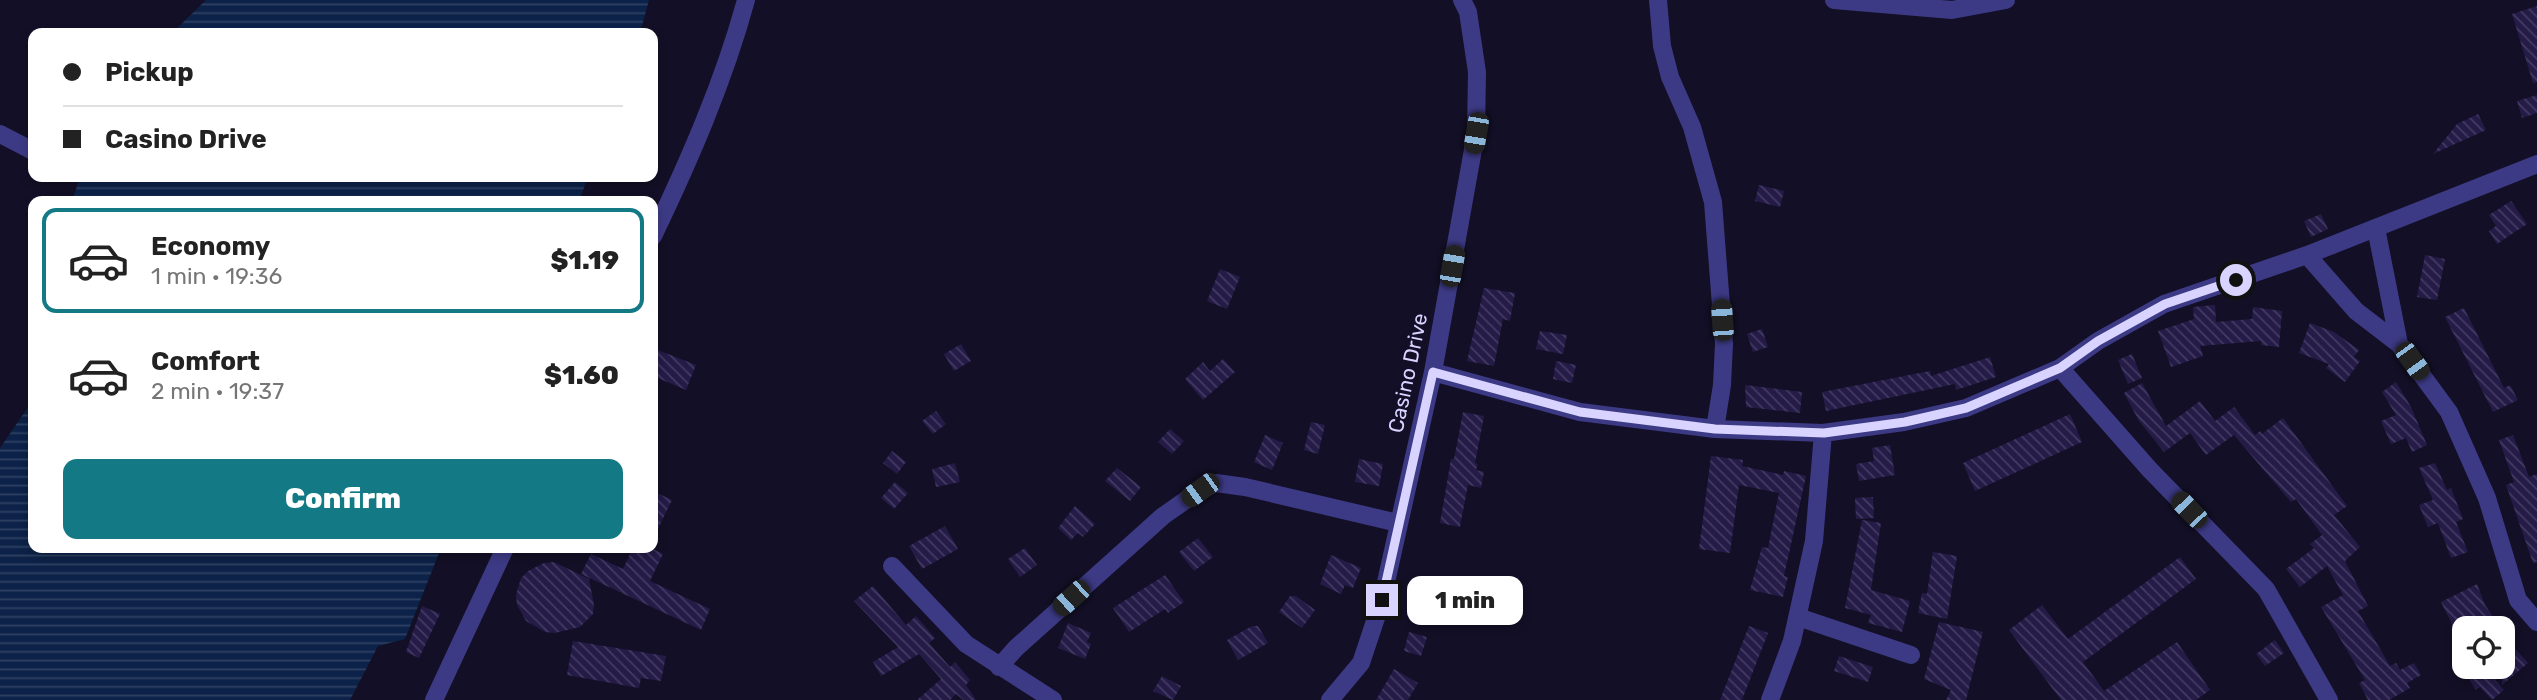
<!DOCTYPE html>
<meta charset="utf-8">
<style>
:root{--surface:#fff;--page:#f6f6f6;--text:#222;--muted:#767676;--line:#e0e0e0;--accent:#137a85}
body{margin:0;font-family:Rubik,sans-serif;background:var(--page);color:var(--text);height:100vh;display:flex;flex-direction:column;font-size:26px;white-space:nowrap}
*{box-sizing:border-box;margin:0}
p{font-size:23px;color:var(--muted)}
.icon{flex:none;width:38px;height:38px;fill:none;stroke:currentColor;stroke-width:2;stroke-linecap:round;stroke-linejoin:round}
.map{position:relative;flex:1;overflow:hidden}
.panel{position:absolute;left:28px;top:196px;width:630px;height:357px;display:flex;flex-direction:column;background:var(--surface);border-radius:14px;box-shadow:0 4px 10px #0003}
.panel>*{flex:none}
.banner{position:absolute;left:28px;top:28px;width:630px;height:154px;border-radius:14px;box-shadow:0 4px 10px #0003;display:grid;align-content:center;height:154px;padding:0 35px;background:var(--surface)}
.buttons{position:absolute;left:2452px;top:616px;display:grid;gap:14px}
.buttons a{display:grid;place-items:center;width:63px;height:63px;border-radius:14px;background:var(--surface);box-shadow:0 4px 10px #0003;font-size:35px}
.end{position:absolute;width:32px;height:32px;margin:-16px;border:9px solid #d9d4ff;background:#111;box-shadow:0 0 0 4px #111}
.from{border-radius:50%}
.bubble{position:absolute;height:49px;border-radius:14px;background:var(--surface);box-shadow:0 4px 10px #0003;font-size:23px;font-weight:800;line-height:49px;text-align:center}
.car{position:absolute;width:21px;height:42px;margin:-21px -10px;border-radius:9px;box-shadow:0 0 5px 2px #0007;background:linear-gradient(#222 24%,#8ab4d8 0 40%,#222 0 76%,#8ab4d8 0 86%,#222 0)}
.banner b{display:flex;align-items:center;gap:24px;height:66px;font-size:26px}
.banner b+b{border-top:2px solid var(--line)}
.banner i{width:18px;height:18px;background:var(--text)}
ul{padding:12px 0 0;list-style:none}
li{display:flex;align-items:center;gap:21px;height:105px;margin:0 14px 10px;padding:0 21px;border:4px solid transparent;border-radius:14px}
li div{flex:1}
li b{display:block;font-size:26px}
li em{font-style:normal;font-weight:800}
li.selected{border-color:var(--accent)}
li>.icon{width:63px;height:63px;stroke-width:1.5}
.cta{display:flex;gap:14px;margin-top:auto;padding:14px 35px}
.cta a{flex:1;height:80px;border-radius:14px;background:var(--accent);color:#fff;font-size:28px;font-weight:800;line-height:80px;text-align:center}
.map>svg:first-child{display:block}
.water{fill:url(#water-rules)}
.building{fill:url(#building-back-hatch)}
.lines{fill:none;stroke-linecap:round;stroke-linejoin:round}
.minor{stroke:#3d3a85;stroke-width:18}
.route{stroke:#d9d4ff;stroke-width:9}
.labels{text-anchor:middle;stroke-width:7;stroke-linejoin:round;paint-order:stroke}
.street-label{font-size:21px;fill:#d9d4ff;stroke:#130f26}
</style>
<div class="map">
<svg width="2537" height="700" viewBox="0 0 2537 700">
<defs>
<pattern id="water-rules" width="6" height="5" patternUnits="userSpaceOnUse" patternTransform="scale(1.75)"><rect width="6" height="5" fill="#0c2248"/><path d="M0 2.5h6" fill="none" stroke="#2f4163"/></pattern>
<pattern id="building-back-hatch" width="6" height="6" patternUnits="userSpaceOnUse" patternTransform="scale(1.75)"><rect width="6" height="6" fill="#241b47"/><path d="M-1 5l2 2M0 0l6 6M5-1l2 2" fill="none" stroke="#433b63"/></pattern>
</defs>
<rect width="100%" height="100%" fill="#130f26"/>
<path class="water" d="M206 0H649L640 33H172Z
M80 177H588L579 201H72Z
M33 400V548H441L405 639 378 646 350 700H0V448Z"/>
<path class="building" d="M2537 6V82L2533 83 2512 14Z
M2537 95V113L2522 118 2517 101Z
M2478 114 2486 130 2433 154 2457 124Z
M1759 185 1784 191 1780 207 1755 201Z
M2511 201 2527 224 2497 244 2489 231 2496 226 2489 215Z
M2321 214 2328 229 2311 237 2304 221Z
M2425 255 2445 259 2437 300 2417 297Z
M1220 269 1240 277 1227 309 1207 301Z
M1484 288 1515 293 1510 321 1503 319 1494 366 1467 361Z
M2215 305 2216 322 2252 319 2253 307 2282 311 2279 347 2261 345V341L2200 346 2203 356 2171 367 2158 331 2194 319 2193 307Z
M2464 308 2504 388 2510 385 2518 400 2493 412 2445 317Z
M2310 323 2334 332 2359 350 2354 357 2360 361 2345 382 2326 368 2329 364 2299 353Z
M1762 329 1768 347 1753 352 1747 334Z
M1540 331 1567 335 1563 354 1536 349Z
M961 344 971 361 954 371 944 354Z
M658 350 696 365 686 390 653 376V361Z
M2132 354 2142 378 2128 384 2118 360Z
M1990 357 1996 377 1956 390 1955 384 1826 411 1822 392 1930 371 1931 376Z
M1223 359 1235 372 1203 400 1185 379 1203 362 1210 371Z
M1556 361 1576 365 1572 383 1553 379Z
M2396 382 2411 407 2427 445 2412 452 2406 438 2391 444 2381 421 2396 415 2382 392Z
M2142 383 2166 426 2200 401 2215 421 2234 407 2255 435 2260 431 2262 434 2283 418 2347 506 2334 515 2360 547 2345 561 2368 606 2358 611 2390 666 2396 663 2400 670 2414 663 2421 675 2407 683 2410 688 2389 700H2368L2359 683 2365 680 2321 607 2343 595 2327 566 2300 587 2286 569 2314 548 2310 544 2322 535 2296 499 2291 502 2234 435 2206 455 2190 433 2164 452 2139 421 2124 393Z
M1745 385 1802 392 1800 413 1746 407Z
M936 411 946 424 933 434 922 421Z
M1463 412 1484 416 1475 463 1478 464 1476 470 1484 472 1481 488 1468 485 1460 527 1440 523 1451 459H1454Z
M2070 414 2082 442 1975 491 1963 463Z
M1311 422 1325 425 1318 454 1304 450Z
M1170 429 1184 441 1172 454 1158 442Z
M1265 435 1283 443 1272 470 1254 462Z
M2513 435 2529 477 2537 474V562L2533 563 2506 485 2514 482 2499 440Z
M1890 445 1895 475 1859 481 1856 464 1874 461 1872 448Z
M892 451 906 462 897 474 883 463Z
M1711 456 1743 460 1742 466 1783 475 1784 471 1806 476 1784 576 1788 577 1783 597 1750 590 1762 547 1768 548 1779 493 1739 485 1730 553 1699 549Z
M1359 459 1383 464 1379 486 1355 482Z
M955 463 960 482 936 487 932 469Z
M2435 463 2447 490 2451 488 2463 519 2456 522 2468 552 2451 558 2438 523 2428 527 2419 505 2433 500 2419 468Z
M1117 468 1141 487 1130 501 1105 481Z
M895 482 908 493 894 509 881 498Z
M653 491 672 500 653 539Z
M1873 497 1874 518 1856 519 1855 498Z
M1075 506 1095 524 1083 537 1078 533 1071 540 1058 528Z
M1862 520 1881 523 1871 590 1910 601 1902 632 1868 623 1871 615 1845 608Z
M945 526 958 549 922 569 909 546Z
M1198 538 1213 557 1194 571 1179 552Z
M633 548H651L663 554 650 581 710 609 701 630 581 574 591 554 623 569Z
M1025 548 1037 565 1020 577 1008 559Z
M1933 552 1957 556 1947 619 1918 613 1922 593 1927 594Z
M1331 555 1361 568 1353 588 1345 585 1341 594 1320 584Z
M2180 557 2196 579 2083 662 2104 691 2177 642 2210 690 2196 700H2061L2009 630 2042 605 2068 639Z
M554 562 589 579 594 605 593 614 580 627 555 633 545 632 526 621 517 605 516 595 521 578 528 571 544 563Z
M1165 575 1184 602 1168 613 1165 609 1129 632 1113 608Z
M2477 584 2485 605 2501 628H2454L2441 602Z
M873 586 906 625 916 616 935 638 929 643 950 667 955 662 970 680 966 685 976 700H963L956 694 950 700H917L941 679 919 654 881 676 873 662 898 647 854 601Z
M1491 587 1509 592 1500 625 1480 620Z
M1290 596H1296L1315 610 1302 628 1279 612Z
M422 606 440 614 419 658 406 652Z
M1939 622 1983 632 1966 700H1946L1951 690 1924 679Z
M1068 623 1091 633 1087 642 1091 644 1085 659 1058 648Z
M1252 626H1258L1268 643 1238 660 1227 640Z
M1749 626 1768 633 1742 700H1720Z
M1409 632 1427 637 1421 656 1404 651Z
M2502 634 2528 663 2502 685Z
M2275 640 2284 653 2265 666 2256 654Z
M573 641 666 656 661 681 641 678 639 688 567 675Z
M1839 656 1873 667 1868 682 1834 671Z
M2461 667H2484L2504 690 2492 700 2480 687 2476 690Z
M1394 669 1418 683 1408 700H1376Z
M1162 676 1181 686 1173 700 1153 691Z"/>
<g class="lines">
<path class="minor" d="M1658 0 1662 46 1670 77 1692 127 1713 202 1724 344 1722 385 1715 429
M1834 0 1952 10 2006 0
M0 134 33 151
M2376 228 2399 344
M653 236C689 161 724 81 746 0
M2307 255 2356 311 2399 344 2449 412 2487 498 2518 600 2537 622
M2060 368 2150 470 2266 589 2329 700
M1433 372 1580 412 1715 429 1823 433 1904 422 1966 408 2060 368 2098 341 2164 304 2307 255 2537 164
M892 566 966 644 1053 700
M1798 617 1911 655
M999 667 1016 648 1163 516 1200 490 1216 483 1245 487 1398 523
M434 700 505 548
M1330 700 1361 663 1382 600 1433 372 1476 133 1477 72 1468 12 1462 0
M1770 700 1792 641 1814 541 1823 433"/>
</g>
<g class="lines">
<path class="route" d="M1382 600 1433 372 1580 412 1715 429 1824 433 1905 422 1966 408 2060 368 2098 341 2165 304 2236 280"/>
</g>
<g class="labels">
<g class="street-label">
<text transform="translate(1408 373) rotate(-78)" y="7">Casino Drive</text>
</g>
</g>
</svg>
<div class="buttons">
<a><svg class="icon" aria-label="locate" viewBox="0 0 24 24"><circle cx="12" cy="12" r="6"/><path d="M12 2v4M12 18v4M2 12h4M18 12h4"/></svg></a>
</div>
<i class="end from" style="left:2236px;top:280px"></i>
<i class="end" style="left:1382px;top:600px"></i>
<div class="bubble" style="left:1407px;top:576px;width:116px">1 min</div>
<i class="car" style="left:1476px;top:133px;rotate:190deg"></i>
<i class="car" style="left:1452px;top:266px;rotate:10deg"></i>
<i class="car" style="left:1722px;top:320px;rotate:356deg"></i>
<i class="car" style="left:2412px;top:361px;rotate:144deg"></i>
<i class="car" style="left:1200px;top:490px;rotate:234deg"></i>
<i class="car" style="left:2189px;top:510px;rotate:316deg"></i>
<i class="car" style="left:1071px;top:598px;rotate:228deg"></i>
<div class="banner">
<b><i class="from"></i>Pickup</b>
<b><i></i>Casino Drive</b>
</div>
<section class="panel">
<ul>
<li class="selected"><svg class="icon" aria-label="car" viewBox="0 0 24 24"><path d="M5 17H2v-5l4-1 3-4h7l3 4 3 1v5h-3M9 17h6M6 11h13"/><circle cx="7" cy="17" r="2"/><circle cx="17" cy="17" r="2"/></svg><div><b>Economy</b><p>1 min · 19:36</p></div><em>$1.19</em></li>
<li><svg class="icon" aria-label="car" viewBox="0 0 24 24"><path d="M5 17H2v-5l4-1 3-4h7l3 4 3 1v5h-3M9 17h6M6 11h13"/><circle cx="7" cy="17" r="2"/><circle cx="17" cy="17" r="2"/></svg><div><b>Comfort</b><p>2 min · 19:37</p></div><em>$1.60</em></li>
</ul>
<div class="cta"><a>Confirm</a></div>
</section>
</div>
